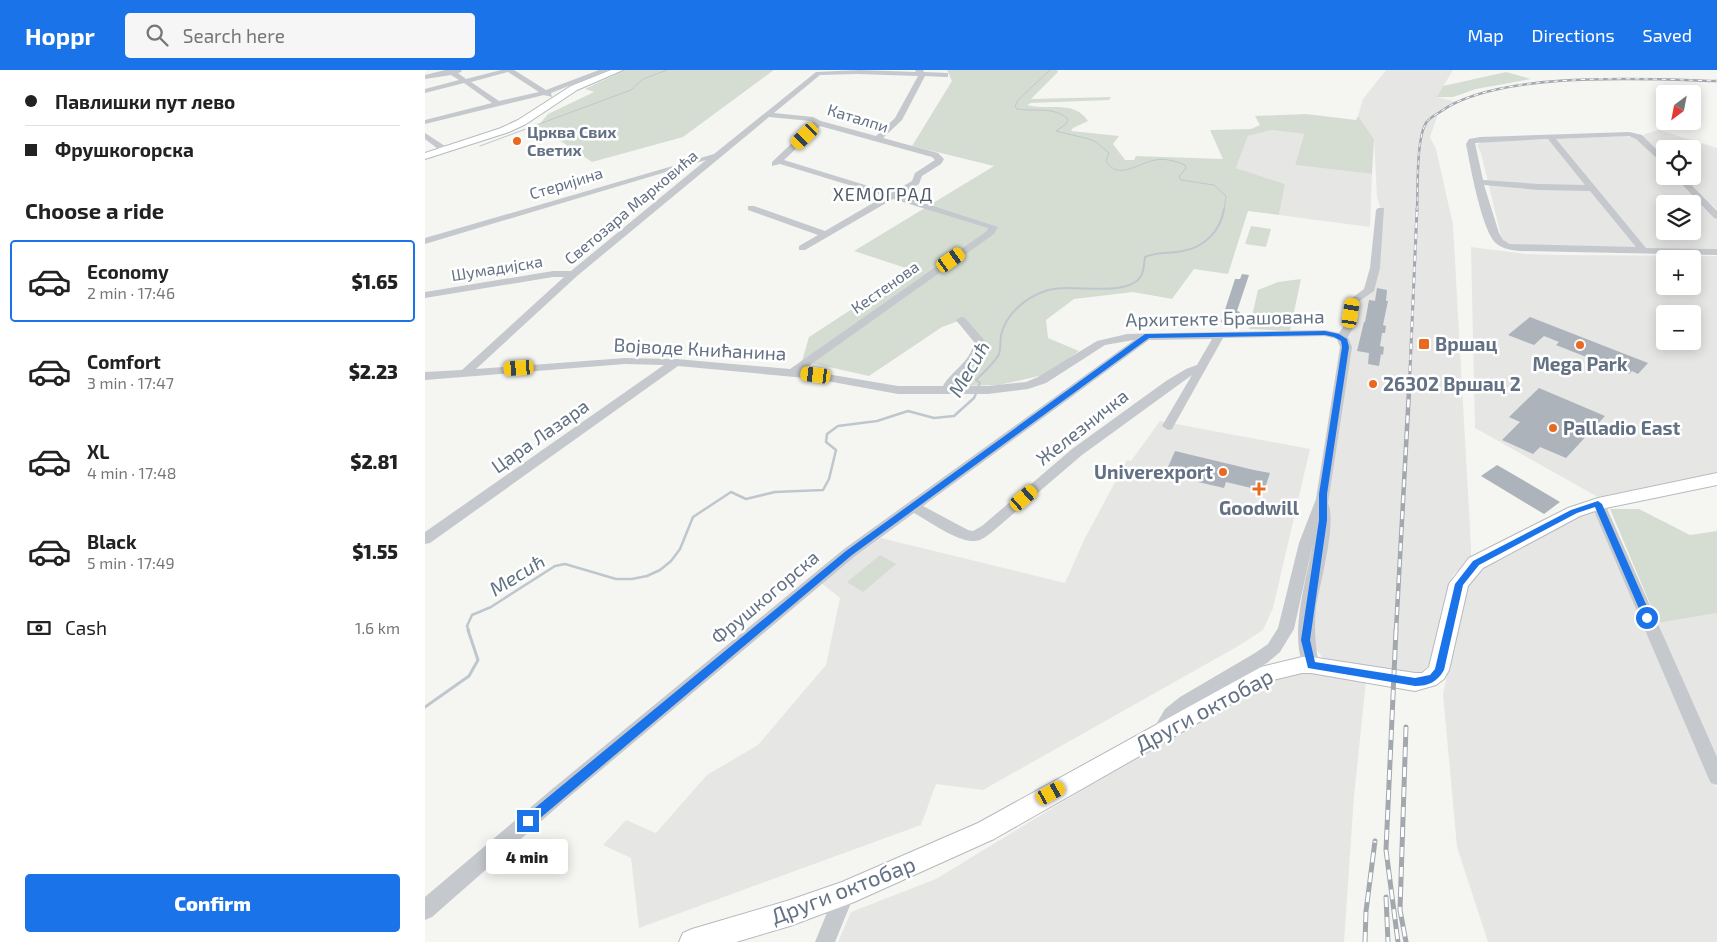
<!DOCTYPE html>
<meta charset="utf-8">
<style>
:root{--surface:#fff;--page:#f6f6f6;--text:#222;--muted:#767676;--line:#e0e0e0;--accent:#1a73e8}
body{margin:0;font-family:"Exo 2",sans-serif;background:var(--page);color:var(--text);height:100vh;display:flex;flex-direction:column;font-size:19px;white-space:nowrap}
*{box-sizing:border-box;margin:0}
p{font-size:16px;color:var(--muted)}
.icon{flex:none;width:28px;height:28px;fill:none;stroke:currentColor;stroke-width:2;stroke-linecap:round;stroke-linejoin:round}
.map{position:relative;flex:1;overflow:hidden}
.side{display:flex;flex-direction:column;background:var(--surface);width:425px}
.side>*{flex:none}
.hud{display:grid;align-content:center;height:110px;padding:0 25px;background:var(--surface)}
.needle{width:32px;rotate:212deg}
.controls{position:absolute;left:1231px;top:15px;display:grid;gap:10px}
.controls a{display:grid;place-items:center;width:45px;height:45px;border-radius:5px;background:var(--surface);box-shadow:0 2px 12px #0003;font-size:25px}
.end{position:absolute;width:22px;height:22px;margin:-11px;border:6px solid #1a73e8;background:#fff;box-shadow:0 0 0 2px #fff}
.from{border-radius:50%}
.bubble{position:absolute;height:35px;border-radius:5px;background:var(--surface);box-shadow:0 2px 12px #0003;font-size:16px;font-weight:800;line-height:35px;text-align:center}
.car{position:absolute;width:15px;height:30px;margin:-15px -8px;border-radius:6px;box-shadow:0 0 4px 1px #0007;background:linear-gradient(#f5c518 24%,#345 0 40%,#f5c518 0 76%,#345 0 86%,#f5c518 0)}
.hud b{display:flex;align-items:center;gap:18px;height:48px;font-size:19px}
.hud b+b{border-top:1px solid var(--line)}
.hud i{width:12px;height:12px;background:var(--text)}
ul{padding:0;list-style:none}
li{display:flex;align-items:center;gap:15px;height:82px;margin:0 10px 8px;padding:0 15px;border:2px solid transparent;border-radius:5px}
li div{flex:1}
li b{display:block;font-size:19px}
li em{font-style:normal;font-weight:800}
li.on{border-color:var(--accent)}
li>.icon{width:45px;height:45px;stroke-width:1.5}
h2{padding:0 25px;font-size:22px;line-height:60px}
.pay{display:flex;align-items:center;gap:12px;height:55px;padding:0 25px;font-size:19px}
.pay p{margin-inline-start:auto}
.action{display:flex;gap:10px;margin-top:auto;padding:10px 25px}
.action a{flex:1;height:58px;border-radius:5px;background:var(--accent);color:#fff;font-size:20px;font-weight:800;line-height:58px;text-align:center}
header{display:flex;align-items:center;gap:30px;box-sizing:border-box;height:70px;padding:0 25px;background:var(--accent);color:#fff}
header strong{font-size:24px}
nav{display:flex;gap:28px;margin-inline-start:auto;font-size:18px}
.search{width:350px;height:45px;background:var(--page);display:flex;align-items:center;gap:12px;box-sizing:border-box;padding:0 18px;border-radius:5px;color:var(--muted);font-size:19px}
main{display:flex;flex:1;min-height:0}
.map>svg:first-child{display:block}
.built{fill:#e6e6e5;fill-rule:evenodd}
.green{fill:#d5ddd3}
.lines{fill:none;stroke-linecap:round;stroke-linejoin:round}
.stream-far3{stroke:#bec7ce;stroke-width:1}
.stream-far2{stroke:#bec7ce;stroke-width:2}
.stream-far1{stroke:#bec7ce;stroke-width:2.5}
.stream{stroke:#bec7ce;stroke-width:3}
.building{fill:#adb3ba}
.major-casing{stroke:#b6b9be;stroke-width:2}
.minor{fill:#c5c8cc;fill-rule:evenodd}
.major{fill:#fff;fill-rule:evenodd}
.rail-far3-casing{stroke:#a3a8af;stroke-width:2.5}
.rail-far2-casing{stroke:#a3a8af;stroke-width:3}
.rail-far1-casing{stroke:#a3a8af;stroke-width:4.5}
.rail-casing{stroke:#a3a8af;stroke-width:5}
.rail-far3{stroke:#fff;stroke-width:1;stroke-dasharray:4.5;stroke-linecap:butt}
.rail-far2{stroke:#fff;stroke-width:2;stroke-dasharray:5.5;stroke-linecap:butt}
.rail-far1{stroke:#fff;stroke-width:2.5;stroke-dasharray:8;stroke-linecap:butt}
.rail{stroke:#fff;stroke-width:3;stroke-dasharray:10;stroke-linecap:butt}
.route{fill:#1a73e8}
.poi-dot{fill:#e9691f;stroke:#fff;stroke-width:2}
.labels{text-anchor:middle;stroke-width:5;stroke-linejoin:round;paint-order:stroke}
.far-street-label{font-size:16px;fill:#637184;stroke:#fff}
.far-poi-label{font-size:16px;font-weight:bold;fill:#637184;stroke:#fff;text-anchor:start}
.far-quarter-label{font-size:18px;letter-spacing:1px;fill:#525b69;stroke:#fff}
.street-label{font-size:19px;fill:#637184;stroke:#fff}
.poi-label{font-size:19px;font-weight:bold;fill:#637184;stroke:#fff;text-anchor:start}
.water-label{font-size:20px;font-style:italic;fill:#5f7381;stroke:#fff}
.near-street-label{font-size:22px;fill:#637184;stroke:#fff}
</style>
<header>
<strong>Hoppr</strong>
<div class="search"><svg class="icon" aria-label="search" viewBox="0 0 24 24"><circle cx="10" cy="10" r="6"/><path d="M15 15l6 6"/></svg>Search here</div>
<nav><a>Map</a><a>Directions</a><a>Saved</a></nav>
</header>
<main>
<section class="side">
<div class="hud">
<b><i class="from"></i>Павлишки пут лево</b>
<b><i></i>Фрушкогорска</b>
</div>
<h2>Choose a ride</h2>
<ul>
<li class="on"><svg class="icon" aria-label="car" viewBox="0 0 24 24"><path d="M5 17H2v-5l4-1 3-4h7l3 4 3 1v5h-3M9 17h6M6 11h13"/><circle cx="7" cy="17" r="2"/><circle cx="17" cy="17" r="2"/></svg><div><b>Economy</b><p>2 min · 17:46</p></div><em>$1.65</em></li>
<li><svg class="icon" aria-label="car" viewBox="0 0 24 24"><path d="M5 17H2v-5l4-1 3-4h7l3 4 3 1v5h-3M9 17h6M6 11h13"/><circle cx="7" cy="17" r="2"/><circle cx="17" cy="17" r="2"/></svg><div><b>Comfort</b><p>3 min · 17:47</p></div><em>$2.23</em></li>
<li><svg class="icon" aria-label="car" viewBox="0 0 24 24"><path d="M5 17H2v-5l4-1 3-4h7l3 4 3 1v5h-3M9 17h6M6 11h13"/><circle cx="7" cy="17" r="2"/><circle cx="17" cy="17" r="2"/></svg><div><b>XL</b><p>4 min · 17:48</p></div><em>$2.81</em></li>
<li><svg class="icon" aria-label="car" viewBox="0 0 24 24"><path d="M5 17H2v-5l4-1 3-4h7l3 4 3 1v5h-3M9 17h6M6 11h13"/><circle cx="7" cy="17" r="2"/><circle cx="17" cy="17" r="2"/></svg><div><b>Black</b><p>5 min · 17:49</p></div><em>$1.55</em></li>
</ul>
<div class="pay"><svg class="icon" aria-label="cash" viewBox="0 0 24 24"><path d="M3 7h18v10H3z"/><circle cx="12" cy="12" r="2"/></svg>Cash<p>1.6 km</p></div>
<div class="action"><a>Confirm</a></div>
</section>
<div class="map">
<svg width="1292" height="872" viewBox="0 0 1292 872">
<rect width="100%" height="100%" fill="#f5f6f2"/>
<path class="built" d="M961 0H1028L1012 27 1032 32 1013 44 1005 67 1011 79 1028 155 1046 477V489L1028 505 1015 565 1005 594 989 608 898 588 884 570 921 302 924 265 932 230 950 214 954 173 955 136 952 127 949 69 933 46 938 29Z
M846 60 879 64 870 95 947 104 945 157 854 145 860 114 811 98 823 66Z
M1234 60 1292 78V140L1258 106H1268V79H1240V88L1218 66 1220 64Z
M1201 66 1211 68 1240 97V106H1249L1292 150V179L1097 176 1086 174 1077 170 1056 83 1052 75 1057 72ZM1240 134H1268V161H1240Z
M1046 177 1102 184 1136 185 1292 186V402L1173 427 1050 358ZM1240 189H1268V216H1240ZM1240 244H1268V271H1240Z
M735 351 885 379 848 538 838 560 815 575 558 720 511 714 496 755 214 858 206 788 178 775 201 750 231 763 282 705 333 675 401 595 415 528 394 511 456 468 640 513 659 470 702 390 706 391Z
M1172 435 1292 719V872H1063L1032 777 1018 624 1042 510 1058 497Z
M1292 543V693L1233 553Z
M887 600 941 611 929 726 919 872H413L426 842 511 809 737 671 861 605Z"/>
<path class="green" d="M200 0H349L258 67 167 92 113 56 123 44 169 22 160 19Z
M522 0H632L633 2 606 29 686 27 684 30 606 33 602 35C622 41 649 29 663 51L648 58 646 61 694 66 688 74 700 90H709L711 86 798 89 785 60 826 59 835 55 830 46 881 44 931 50 933 46 949 69 947 104 870 95 879 64 846 60 823 66 811 98 860 114 854 145 823 141 803 204 769 199 747 229 708 222 649 229 621 250 623 268 654 281 623 304 574 315 532 316 530 310 555 284 539 249 517 257 444 306 377 291 384 267 487 200 429 181 569 96 487 76 527 11Z
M1081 2 1106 9 1051 19 1028 27H1012L1018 16Z
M826 156 846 159 841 177 820 174Z
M876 209 865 261 824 259 833 220 853 212Z
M1185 439H1214L1265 465 1292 461V543L1233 553Z
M455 485 471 494 438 522 422 512Z"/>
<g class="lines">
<path class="stream-far3" d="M625 0 593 30 590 36 592 39C609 42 629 36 643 49L641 54 631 61 664 69 671 72 684 83 681 91C693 111 713 93 730 90 740 88 750 91 760 95L761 98 754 107 756 110 789 115 801 126 799 140
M55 76 206 20 218 9 242 0"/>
<path class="stream-far2" d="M551 323 555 313 551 310C557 304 571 291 574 284 576 279 575 271 576 265 581 244 600 228 620 221 644 212 703 229 716 206 719 201 719 193 720 187 733 181 745 184 758 181 780 177 796 160 799 139"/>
<path class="stream-far1" d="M44 561 42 556 47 545 66 537 130 496 140 494 191 509H207L222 506 235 500 246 491 255 479 268 447 306 422 321 429 350 422 398 420 404 409 411 380 401 372 402 364 413 356 452 351 483 341 509 348 529 346 549 328 552 321"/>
<path class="stream" d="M0 637 44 606 53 590 43 560"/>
</g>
<path class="building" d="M817 204 824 205 812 241 815 242 811 254 796 252 810 209H815Z
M952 218 962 220 961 231H963L958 255 961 256 960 263H957L955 276 959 277 958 285 956 284 954 296 943 294 944 283 932 281 939 252H940L944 230 950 231Z
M1105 247 1223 293 1213 304 1207 301 1204 304 1131 275 1134 272 1119 266 1109 275 1083 265Z
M1114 318 1180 346 1141 388 1115 377 1108 384 1077 370 1095 352 1084 347Z
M750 381 829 400 845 403 839 421 801 412 799 418 773 412 776 405 743 397Z
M1072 395 1103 413 1135 432 1119 444 1056 406Z"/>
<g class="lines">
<defs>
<path id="major" d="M186 0H198L152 20 101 54 84 62 0 89V83L76 58 93 50 146 16Z
M1292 403V415L1176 439 1155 446 1058 498 1043 516 1024 600 1019 609 1011 615 990 621 886 603H877L848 610 569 769 429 832 365 856 311 872H254L258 863 267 859 365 830 417 812 553 753 836 597 877 587H886L990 603H997L1004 597 1024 514 1044 488 1143 438 1173 428Z"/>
</defs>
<use href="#major" class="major-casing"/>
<path class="minor" d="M20 0H37L36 2 33 3 41 9 76 0H89L121 20 174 0H184L126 23 127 27 119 25 0 54V50L67 33 39 13 0 23V19L34 10 26 5 0 9V5ZM83 2 114 22 74 31 46 12Z
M435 0 491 2 490 0H498L499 2 523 3V7H520L500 6 477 50 458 68 513 83 519 89 516 94 497 106 494 114 474 125 573 157 569 164 378 300 473 316H518C527 300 546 292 549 272L531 250 536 247 540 248 561 272 554 289 530 316H563L601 312 613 307 672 271 702 264 900 260 914 263 920 254 923 231 939 219 945 198 951 140 953 138H959L955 198 949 221 933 232 930 254 923 267 927 277 903 433C912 453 895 513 891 537 889 557 890 575 894 595L892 600 886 602 880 600C863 565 882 509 888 473L869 559 855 582 842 593 767 637 752 649 741 668 735 670 729 668 726 663 740 639 755 627 830 583 843 574 853 558 874 473 891 429 915 277 912 269 900 266 798 268 747 359 743 360 737 356 767 305 657 385 567 462C562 466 556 471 549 471 532 472 504 451 489 443L429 487 138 732 7 847 0 850V827L126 720 419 479 709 270 680 275 621 313 603 319 563 324H473L391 309 253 296 5 473 0 474V462L239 295 200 294 0 310V302L37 300 139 207H128L0 228V222L128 201H146L281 90 0 174V168L289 84 391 2ZM432 4 493 6 470 48 451 66 396 51 388 47 349 43 395 5ZM344 47 386 51 388 53 347 92V96L355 94 460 126 400 161 329 136H323V140L393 165 374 176V180H380L468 129 563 158 562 161 365 299 251 289 200 288 51 299 152 206ZM395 56 507 87 510 90 490 103 487 111 466 123 359 90ZM787 269 772 295 761 299 741 311 647 379 557 456 548 461 543 460 498 436 724 270Z
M1204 62 1217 65 1240 88V96L1211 69 1204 66 1131 69 1221 178 1292 179V185L1094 181C1087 180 1078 179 1072 174 1057 163 1045 94 1041 74L1044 69 1055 67ZM1123 69 1160 115 1114 114 1058 110 1050 73ZM1059 115 1114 120 1165 121 1211 177 1085 174 1078 170 1074 163Z
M0 63 23 78V82H17L0 69Z
M1249 106H1258L1292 141V149L1289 148Z
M1173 429 1178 431 1180 434 1292 687V715L1286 713 1283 707 1166 434 1168 431Z
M420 813 427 816 430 823 410 872H390L413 816Z"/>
<use href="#major" class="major"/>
<defs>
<path id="rail-far3" d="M992 140C993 121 991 69 1001 53 1004 48 1010 45 1015 42 1073 0 1221 9 1292 11"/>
<path id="rail-far2" d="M984 323 992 139"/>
<path id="rail-far1" d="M971 561 984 321"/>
<path id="rail" d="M971 560 961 780 973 872
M981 657 975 840 981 872
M961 827 963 872
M940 872 941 841 950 771"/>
</defs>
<use href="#rail-far3" class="rail-far3-casing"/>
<use href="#rail-far2" class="rail-far2-casing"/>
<use href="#rail-far1" class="rail-far1-casing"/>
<use href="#rail" class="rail-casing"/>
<use href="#rail-far3" class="rail-far3"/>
<use href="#rail-far2" class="rail-far2"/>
<use href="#rail-far1" class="rail-far1"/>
<use href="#rail" class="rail"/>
</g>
<path class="route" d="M900 261 914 264 922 269 924 277 902 424V450L885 570 890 592 990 608 1005 605 1010 599 1030 514 1048 491 1146 440 1173 431 1177 434 1227 548 1226 550H1219L1218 548 1170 437 1152 443 1054 495 1038 515 1019 600C1012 612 1004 616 990 616L883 598 876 570 894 450V424L917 277 916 271 909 267 900 265 724 268 427 485 107 755H99L98 751 99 747 421 481 720 264Z"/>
<g class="poi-dot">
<circle cx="92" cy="71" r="5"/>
<rect x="993" y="268" width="12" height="12" rx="2.5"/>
<circle cx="1155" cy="275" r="5"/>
<circle cx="948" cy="314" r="5"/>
<circle cx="1128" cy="358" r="5"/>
<circle cx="798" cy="402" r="5"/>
<path d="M831.5 411.5h5v5h5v5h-5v5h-5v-5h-5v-5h5z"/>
</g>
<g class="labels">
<g class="far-street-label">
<text transform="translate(433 48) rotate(17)" y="6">Каталпи</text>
<text transform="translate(141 113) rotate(-17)" y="6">Стеријина</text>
<text transform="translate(206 137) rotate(-40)" y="6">Светозара Марковића</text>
<text transform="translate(72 198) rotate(-9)" y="6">Шумадијска</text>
<text transform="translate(460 217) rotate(-35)" y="6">Кестенова</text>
</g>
<g class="far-poi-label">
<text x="102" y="68">Црква Свих<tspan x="102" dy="18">Светих</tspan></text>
</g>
<g class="far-quarter-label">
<text x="458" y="131">ХЕМОГРАД</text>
</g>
<g class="street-label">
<text transform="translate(800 248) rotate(-1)" y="7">Архитекте Брашована</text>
<text transform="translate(275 279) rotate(3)" y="7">Војводе Книћанина</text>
<text transform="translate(657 357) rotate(-38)" y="7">Железничка</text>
<text transform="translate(115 366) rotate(-35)" y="7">Цара Лазара</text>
<text transform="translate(340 527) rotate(-40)" y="7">Фрушкогорска</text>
</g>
<g class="poi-label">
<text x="1010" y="281">Вршац</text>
<text x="1155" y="301" text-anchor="middle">Mega Park</text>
<text x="958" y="321">26302 Вршац 2</text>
<text x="1138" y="365">Palladio East</text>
<text x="788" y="409" text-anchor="end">Univerexport</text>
<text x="834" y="445" text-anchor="middle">Goodwill</text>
</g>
<g class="water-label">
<text transform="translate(544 299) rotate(-60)" y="7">Месић</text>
<text transform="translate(92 505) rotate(-32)" y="7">Месић</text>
</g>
<g class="near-street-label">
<text transform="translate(779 640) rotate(-28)" y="8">Други октобар</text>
<text transform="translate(418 820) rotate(-21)" y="8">Други октобар</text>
</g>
</g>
</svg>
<div class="controls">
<a><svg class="needle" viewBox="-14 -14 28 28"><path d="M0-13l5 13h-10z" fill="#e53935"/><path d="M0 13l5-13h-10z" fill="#767676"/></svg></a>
<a><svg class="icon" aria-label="locate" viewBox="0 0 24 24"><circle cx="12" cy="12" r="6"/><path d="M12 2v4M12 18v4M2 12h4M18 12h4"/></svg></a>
<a><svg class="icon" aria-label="layers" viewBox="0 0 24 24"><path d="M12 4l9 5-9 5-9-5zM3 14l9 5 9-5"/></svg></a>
<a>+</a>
<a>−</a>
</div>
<i class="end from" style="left:1222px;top:548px"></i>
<i class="end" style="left:103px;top:751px"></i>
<div class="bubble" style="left:61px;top:769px;width:82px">4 min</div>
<i class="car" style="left:380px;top:66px;rotate:226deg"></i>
<i class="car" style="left:526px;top:190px;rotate:55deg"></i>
<i class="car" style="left:926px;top:243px;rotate:9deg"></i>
<i class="car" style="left:94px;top:298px;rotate:266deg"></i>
<i class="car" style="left:391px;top:305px;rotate:277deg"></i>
<i class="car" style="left:599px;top:428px;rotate:49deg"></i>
<i class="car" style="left:626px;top:723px;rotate:61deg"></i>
</div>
</main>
